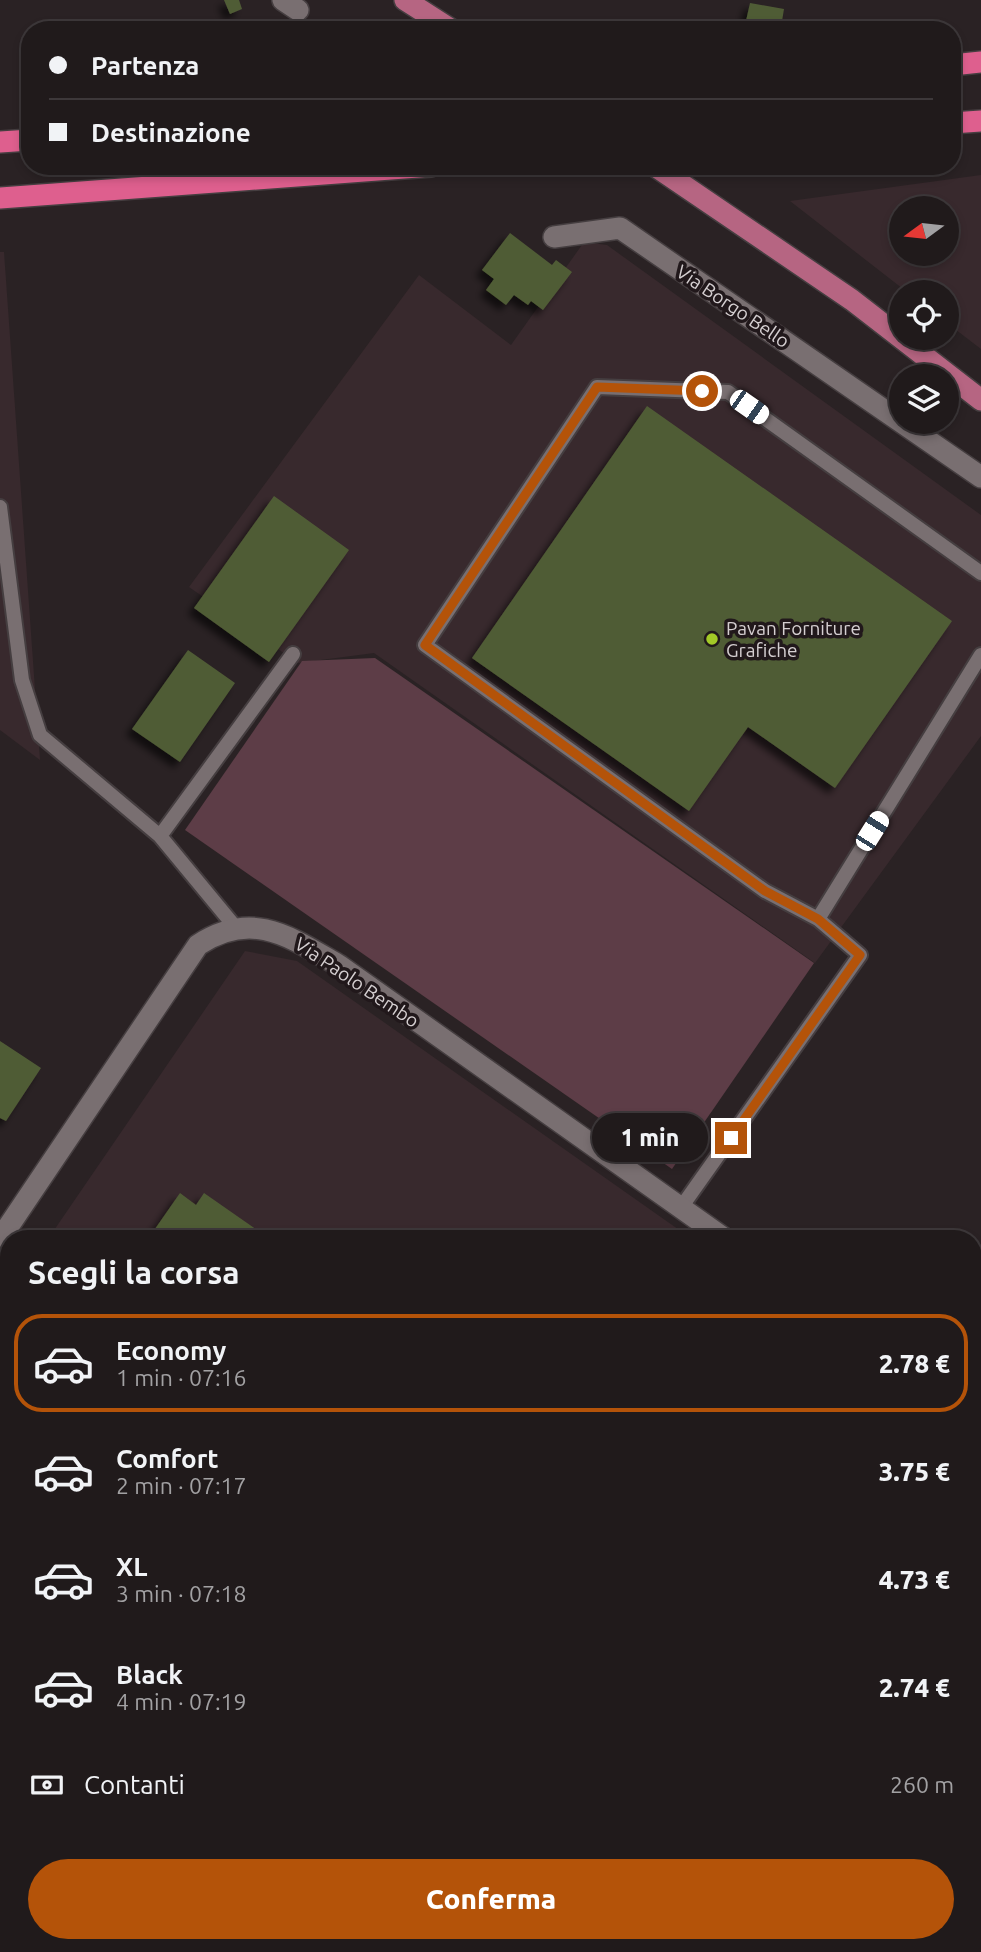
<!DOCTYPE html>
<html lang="it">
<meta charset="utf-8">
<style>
:root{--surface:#201a1b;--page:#282324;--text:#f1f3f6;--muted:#a2a1a3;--line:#3d383a;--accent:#b45309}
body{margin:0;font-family:Ubuntu,sans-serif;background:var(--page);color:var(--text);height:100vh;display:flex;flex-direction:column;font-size:26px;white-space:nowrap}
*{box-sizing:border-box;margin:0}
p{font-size:23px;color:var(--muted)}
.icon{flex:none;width:38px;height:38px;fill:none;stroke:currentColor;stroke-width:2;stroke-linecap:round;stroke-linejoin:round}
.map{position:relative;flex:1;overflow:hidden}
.sheet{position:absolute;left:0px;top:1230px;width:982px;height:723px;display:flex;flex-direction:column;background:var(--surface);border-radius:28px 28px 0 0;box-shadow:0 4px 10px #0003,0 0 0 2px var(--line)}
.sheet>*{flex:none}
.top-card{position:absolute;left:21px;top:21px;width:940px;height:154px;border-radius:28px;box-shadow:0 4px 10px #0003,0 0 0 2px var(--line);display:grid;align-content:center;height:154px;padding:0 28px;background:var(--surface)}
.needle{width:46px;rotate:255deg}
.tools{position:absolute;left:889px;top:196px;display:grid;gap:14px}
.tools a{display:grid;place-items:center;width:70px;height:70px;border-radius:50%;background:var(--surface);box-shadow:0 4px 10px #0003,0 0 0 2px var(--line);font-size:35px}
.end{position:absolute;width:32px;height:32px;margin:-16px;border:9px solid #b45309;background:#fff;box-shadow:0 0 0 4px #fff}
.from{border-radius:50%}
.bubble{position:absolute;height:49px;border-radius:24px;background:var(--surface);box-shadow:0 4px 10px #0003,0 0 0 2px var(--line);font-size:23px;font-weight:800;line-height:49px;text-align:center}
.car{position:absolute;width:21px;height:42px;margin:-21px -10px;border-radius:9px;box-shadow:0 0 5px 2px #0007;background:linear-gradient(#fff 24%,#345 0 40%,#fff 0 76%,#345 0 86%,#fff 0)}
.top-card b{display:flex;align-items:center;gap:24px;height:66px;font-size:26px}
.top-card b+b{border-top:2px solid var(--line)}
.top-card i{width:18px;height:18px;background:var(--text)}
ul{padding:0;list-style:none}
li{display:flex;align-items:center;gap:21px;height:98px;margin:0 14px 10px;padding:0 14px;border:4px solid transparent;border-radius:28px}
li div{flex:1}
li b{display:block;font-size:26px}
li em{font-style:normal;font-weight:800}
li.on{border-color:var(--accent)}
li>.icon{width:63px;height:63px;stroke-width:1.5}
h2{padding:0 28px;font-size:32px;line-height:84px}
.pay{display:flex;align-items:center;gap:18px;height:77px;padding:0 28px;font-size:26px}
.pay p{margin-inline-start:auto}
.action{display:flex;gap:14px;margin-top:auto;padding:14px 28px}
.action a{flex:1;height:80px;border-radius:42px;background:var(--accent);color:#fff;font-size:28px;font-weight:800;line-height:80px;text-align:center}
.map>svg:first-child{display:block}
.built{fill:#38292d;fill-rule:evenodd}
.green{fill:#5d3d47}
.building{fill:#505c36;filter:url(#shadow)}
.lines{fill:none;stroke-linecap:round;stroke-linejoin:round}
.lane-casing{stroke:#453e40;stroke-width:18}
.street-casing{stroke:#453e40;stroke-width:24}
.primary-casing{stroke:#453e40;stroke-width:24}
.highway-casing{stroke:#453e40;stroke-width:24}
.lane{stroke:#796f71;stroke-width:14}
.street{stroke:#796f71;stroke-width:21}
.primary{stroke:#b66582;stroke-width:21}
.highway{stroke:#de5f8e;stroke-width:21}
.route{stroke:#b45309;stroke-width:9}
.poi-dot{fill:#a3c927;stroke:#21181b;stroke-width:2.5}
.labels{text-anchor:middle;stroke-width:7;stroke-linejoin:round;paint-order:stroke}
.street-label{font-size:19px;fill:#d5cfd1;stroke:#21181b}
.poi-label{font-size:19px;fill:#d5cfd1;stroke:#21181b;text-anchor:start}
</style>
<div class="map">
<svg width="981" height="1952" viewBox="0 0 981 1952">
<defs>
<filter id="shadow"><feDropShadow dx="-6" dy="6" stdDeviation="3.5" flood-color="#0009"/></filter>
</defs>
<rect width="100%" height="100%" fill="#2a2224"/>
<path class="built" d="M981 175V349L947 323V292H907L790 201ZM901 208H947V254H901Z
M584 242 607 245 981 515V736L815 963 374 653 298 663 189 587 419 275 511 345Z
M0 252H4L40 760 0 730Z
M245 951 297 961 692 1239H48Z
M9 1297V1493L0 1486V1310Z
M973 1437 981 1443V1952H521L526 1944H973Z"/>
<path class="green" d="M375 658 814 963 672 1169 185 830 302 661Z"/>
<path class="building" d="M224 0H239L242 9 230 14Z
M750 3 784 9 781 27 746 21Z
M510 233 552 265 556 260 572 272 543 310 531 301 528 305 514 295 506 305 486 290 494 279 482 270Z
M647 406 952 621 835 788 748 727 689 811 472 658Z
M274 496 349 550 269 662 194 608Z
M188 650 235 683 180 762 132 729Z
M0 1041 41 1068 6 1121 0 1118Z
M180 1193 196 1205 204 1193 270 1239H148Z
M973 1636 981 1642V1952H724L712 1944H973Z"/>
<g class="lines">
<defs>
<path id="lane" d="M0 507 22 680 40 735 160 836 236 928
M160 836 293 654
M818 919 981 655
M680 1209 860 955 818 919 765 891 425 645 597 387 728 392 981 573
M973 1397 981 1385
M973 1409 981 1414"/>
<path id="street" d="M283 0 298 10
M554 237 620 228 981 477
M0 1239 198 945C253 909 290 937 340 966L725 1239"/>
<path id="primary" d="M405 0 452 30
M655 166 852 300 981 400"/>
<path id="highway" d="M952 65 981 62
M952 123 981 121
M0 142 30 140
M0 198 431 166"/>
</defs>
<use href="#lane" class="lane-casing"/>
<use href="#street" class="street-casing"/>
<use href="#primary" class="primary-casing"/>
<use href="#highway" class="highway-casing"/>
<use href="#lane" class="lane"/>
<use href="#street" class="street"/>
<use href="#primary" class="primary"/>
<use href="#highway" class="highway"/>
</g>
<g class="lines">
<path class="route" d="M702 391 597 387 425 645 765 891 818 919 860 955 731 1138"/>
</g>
<circle class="poi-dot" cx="712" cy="639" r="7"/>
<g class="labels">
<g class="street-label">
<text transform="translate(733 306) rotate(34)" y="7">Via Borgo Bello</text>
<text transform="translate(357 982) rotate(34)" y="7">Via Paolo Bembo</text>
</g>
<g class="poi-label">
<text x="726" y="635">Pavan Forniture<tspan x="726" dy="22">Grafiche</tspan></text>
</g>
</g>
</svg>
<div class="tools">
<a><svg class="needle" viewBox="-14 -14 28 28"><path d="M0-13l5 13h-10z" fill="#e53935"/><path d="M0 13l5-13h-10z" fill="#a2a1a3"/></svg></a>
<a><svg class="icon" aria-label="locate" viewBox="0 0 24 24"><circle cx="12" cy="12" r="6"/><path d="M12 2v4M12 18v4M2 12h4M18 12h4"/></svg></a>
<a><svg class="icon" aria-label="layers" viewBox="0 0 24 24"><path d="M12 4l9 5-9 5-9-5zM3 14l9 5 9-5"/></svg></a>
</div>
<i class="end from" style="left:702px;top:391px"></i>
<i class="end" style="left:731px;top:1138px"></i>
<div class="bubble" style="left:592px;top:1113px;width:116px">1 min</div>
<i class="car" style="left:749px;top:407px;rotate:125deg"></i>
<i class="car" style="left:872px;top:831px;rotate:32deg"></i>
<div class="top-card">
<b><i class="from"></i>Partenza</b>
<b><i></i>Destinazione</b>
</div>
<section class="sheet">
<h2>Scegli la corsa</h2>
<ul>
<li class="on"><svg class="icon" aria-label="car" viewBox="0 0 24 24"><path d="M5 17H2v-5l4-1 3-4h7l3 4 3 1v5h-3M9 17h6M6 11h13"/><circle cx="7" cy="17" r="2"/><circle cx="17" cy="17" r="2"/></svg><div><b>Economy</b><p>1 min · 07:16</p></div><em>2.78 €</em></li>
<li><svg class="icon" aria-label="car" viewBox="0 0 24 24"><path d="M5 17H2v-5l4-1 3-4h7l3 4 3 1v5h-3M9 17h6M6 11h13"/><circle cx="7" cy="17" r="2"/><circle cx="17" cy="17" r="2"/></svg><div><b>Comfort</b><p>2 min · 07:17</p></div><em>3.75 €</em></li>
<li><svg class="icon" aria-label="car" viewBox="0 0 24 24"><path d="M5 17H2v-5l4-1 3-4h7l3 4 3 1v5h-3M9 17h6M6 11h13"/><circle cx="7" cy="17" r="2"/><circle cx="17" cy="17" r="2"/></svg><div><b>XL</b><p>3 min · 07:18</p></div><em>4.73 €</em></li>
<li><svg class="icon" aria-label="car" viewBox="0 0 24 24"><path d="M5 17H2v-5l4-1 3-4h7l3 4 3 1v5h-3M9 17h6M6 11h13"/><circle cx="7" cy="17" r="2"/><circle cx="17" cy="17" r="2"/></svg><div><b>Black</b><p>4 min · 07:19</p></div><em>2.74 €</em></li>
</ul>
<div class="pay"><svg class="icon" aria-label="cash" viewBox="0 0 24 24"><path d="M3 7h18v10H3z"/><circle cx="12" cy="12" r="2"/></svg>Contanti<p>260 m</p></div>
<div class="action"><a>Conferma</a></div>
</section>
</div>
